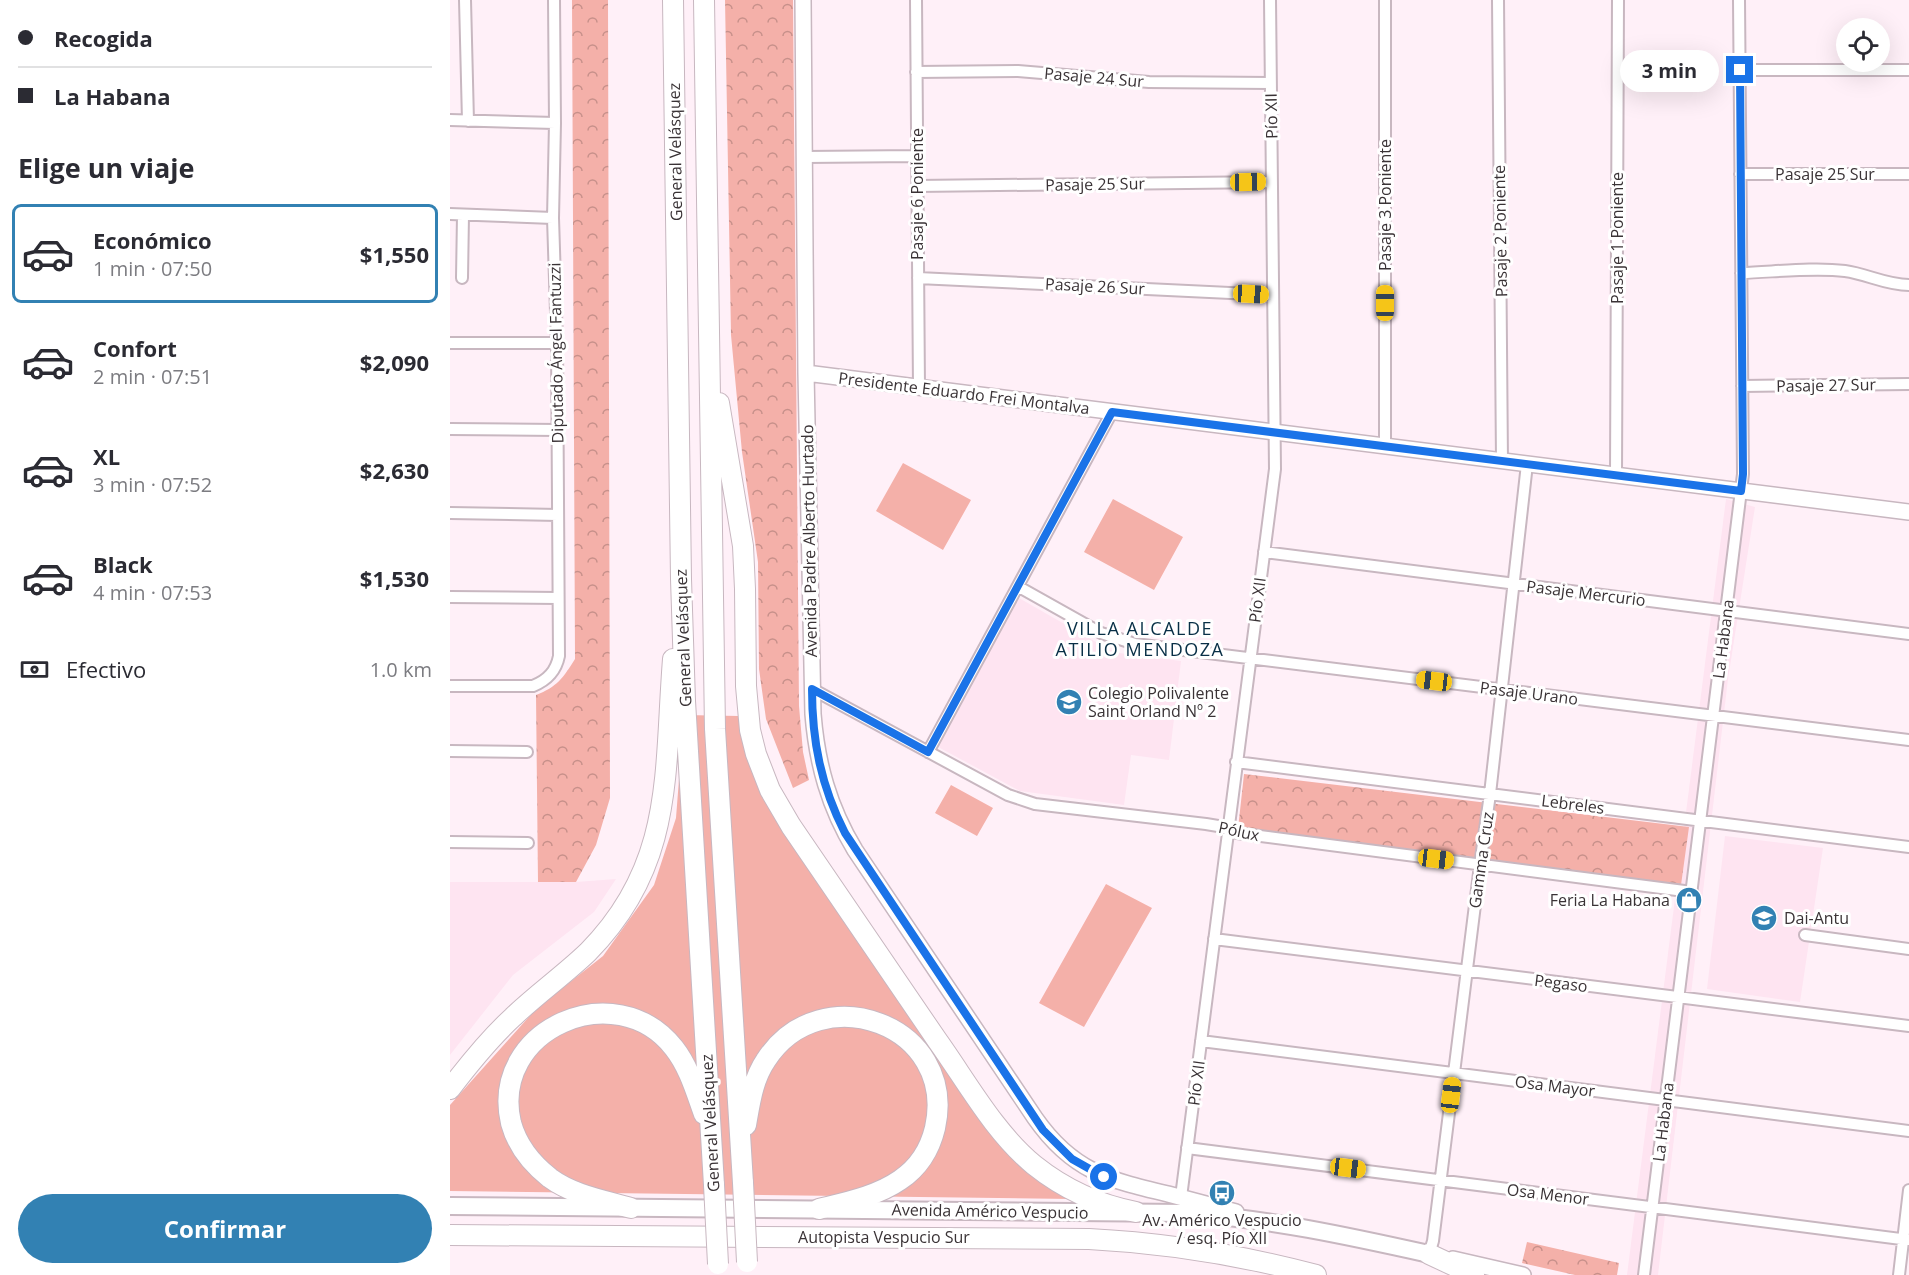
<!DOCTYPE html>
<html lang="es">
<meta charset="utf-8">
<style>
:root{--surface:#fff;--page:#f2f2f3;--text:#2b2b33;--muted:#7c7c81;--line:#e1e1e2;--accent:#3281b3}
body{margin:0;font-family:"Open Sans",sans-serif;background:var(--page);color:var(--text);height:100vh;display:flex;flex-direction:column;font-size:22px;white-space:nowrap}
*{box-sizing:border-box;margin:0}
p{font-size:20px;color:var(--muted)}
.icon{flex:none;width:33px;height:33px;fill:none;stroke:currentColor;stroke-width:2;stroke-linecap:round;stroke-linejoin:round}
.map{position:relative;flex:1;overflow:hidden}
.panel{display:flex;flex-direction:column;background:var(--surface);width:450px}
.panel>*{flex:none}
.banner{display:grid;align-content:center;height:132px;padding:0 18px;background:var(--surface)}
.tools{position:absolute;left:1386px;top:18px;display:grid;gap:12px}
.tools a{display:grid;place-items:center;width:54px;height:54px;border-radius:50%;background:var(--surface);box-shadow:0 6px 24px #0002;font-size:30px}
.end{position:absolute;width:27px;height:27px;margin:-14px;border:8px solid #1a73e8;background:#fff;box-shadow:0 0 0 3px #fff}
.from{border-radius:50%}
.bubble{position:absolute;height:42px;border-radius:21px;background:var(--surface);box-shadow:0 6px 24px #0002;font-size:20px;font-weight:700;line-height:42px;text-align:center}
.car{position:absolute;width:18px;height:36px;margin:-18px -9px;border-radius:8px;box-shadow:0 0 4px 2px #0007;background:linear-gradient(#f5c518 24%,#345 0 40%,#f5c518 0 76%,#345 0 86%,#f5c518 0)}
.banner b{display:flex;align-items:center;gap:21px;height:57px;font-size:22px}
.banner b+b{border-top:2px solid var(--line)}
.banner i{width:15px;height:15px;background:var(--text)}
ul{padding:0;list-style:none}
li{display:flex;align-items:center;gap:18px;height:99px;margin:0 12px 9px;padding:0 6px;border:3px solid transparent;border-radius:9px}
li div{flex:1}
li b{display:block;font-size:22px}
li em{font-style:normal;font-weight:700}
li.current{border-color:var(--accent)}
li>.icon{width:54px;height:54px;stroke-width:1.5}
h2{padding:0 18px;font-size:27px;line-height:72px}
.pay{display:flex;align-items:center;gap:15px;height:66px;padding:0 18px;font-size:22px}
.pay p{margin-inline-start:auto}
.action{display:flex;gap:12px;margin-top:auto;padding:12px 18px}
.action a{flex:1;height:69px;border-radius:36px;background:var(--accent);color:#fff;font-size:24px;font-weight:700;line-height:69px;text-align:center}
main{display:flex;flex:1;min-height:0}
.map>svg:first-child{display:block}
.built{fill:#fee4f1}
.grass{fill:#f4b0a9}
.park{fill:url(#park-crowns)}
.lines{fill:none;stroke-linecap:round;stroke-linejoin:round}
.street-casing{stroke:#c8b7c0;stroke-width:14}
.secondary-casing{stroke:#c8b7c0;stroke-width:18}
.primary-casing{stroke:#c8b7c0;stroke-width:20}
.highway-casing{stroke:#c8b7c0;stroke-width:22}
.street{stroke:#fff;stroke-width:10}
.secondary{stroke:#fff;stroke-width:15}
.primary{stroke:#fff;stroke-width:16}
.highway{stroke:#fff;stroke-width:20}
.highway-bridge-casing{stroke:#c8b7c0;stroke-width:22;stroke-linecap:butt}
.highway-bridge{stroke:#fff;stroke-width:20}
.route{stroke:#1a73e8;stroke-width:8}
.labels{text-anchor:middle;stroke-width:6;stroke-linejoin:round;paint-order:stroke}
.street-label{font-size:16px;fill:#3a3336;stroke:#fff}
.poi-label{font-size:16px;fill:#3a3336;stroke:#fff;text-anchor:start}
.neighbourhood-label{font-size:18px;letter-spacing:1.5px;fill:#082f46;stroke:#fff}
</style>
<main>
<section class="panel">
<div class="banner">
<b><i class="from"></i>Recogida</b>
<b><i></i>La Habana</b>
</div>
<h2>Elige un viaje</h2>
<ul>
<li class="current"><svg class="icon" aria-label="car" viewBox="0 0 24 24"><path d="M5 17H2v-5l4-1 3-4h7l3 4 3 1v5h-3M9 17h6M6 11h13"/><circle cx="7" cy="17" r="2"/><circle cx="17" cy="17" r="2"/></svg><div><b>Económico</b><p>1 min · 07:50</p></div><em>$1,550</em></li>
<li><svg class="icon" aria-label="car" viewBox="0 0 24 24"><path d="M5 17H2v-5l4-1 3-4h7l3 4 3 1v5h-3M9 17h6M6 11h13"/><circle cx="7" cy="17" r="2"/><circle cx="17" cy="17" r="2"/></svg><div><b>Confort</b><p>2 min · 07:51</p></div><em>$2,090</em></li>
<li><svg class="icon" aria-label="car" viewBox="0 0 24 24"><path d="M5 17H2v-5l4-1 3-4h7l3 4 3 1v5h-3M9 17h6M6 11h13"/><circle cx="7" cy="17" r="2"/><circle cx="17" cy="17" r="2"/></svg><div><b>XL</b><p>3 min · 07:52</p></div><em>$2,630</em></li>
<li><svg class="icon" aria-label="car" viewBox="0 0 24 24"><path d="M5 17H2v-5l4-1 3-4h7l3 4 3 1v5h-3M9 17h6M6 11h13"/><circle cx="7" cy="17" r="2"/><circle cx="17" cy="17" r="2"/></svg><div><b>Black</b><p>4 min · 07:53</p></div><em>$1,530</em></li>
</ul>
<div class="pay"><svg class="icon" aria-label="cash" viewBox="0 0 24 24"><path d="M3 7h18v10H3z"/><circle cx="12" cy="12" r="2"/></svg>Efectivo<p>1.0 km</p></div>
<div class="action"><a>Confirmar</a></div>
</section>
<div class="map">
<svg width="1459" height="1275" viewBox="0 0 1459 1275">
<defs>
<pattern id="park-crowns" width="20" height="18" patternUnits="userSpaceOnUse" patternTransform="scale(1.5)"><rect width="20" height="18" fill="#f4b0a9"/><path d="M2 6a3 3 0 1 1 6 0M12 15a3 3 0 1 1 6 0" fill="none" stroke="#c7908a"/></pattern>
</defs>
<rect width="100%" height="100%" fill="#fff0f8"/>
<path class="built" d="M1276 499 1305 507 1278 679 1208 1275H1177Z
M569 598 658 649 669 653 731 661 719 760 681 755 674 805 570 791 490 748 488 743Z
M1275 836 1373 848 1350 1002 1257 989Z
M166 879 144 912 63 975 0 1055V882H126Z"/>
<path class="grass" d="M453 463 521 500 493 550 426 511Z
M663 499 733 537 704 590 634 552Z
M234 715 289 716 293 742 314 799 351 859 508 1081 623 1199 0 1191V1105L86 1009 153 956 204 885 226 818Z
M501 785 543 808 527 836 485 813Z
M656 884 702 908 634 1027 589 1003Z"/>
<path class="park" d="M122 0H158L160 798 146 845 126 882H88L86 695C107 687 113 678 125 659Z
M275 0H343L349 706 353 752 359 780 343 788 316 719 309 669 308 562 292 452 281 335Z
M794 774 1239 827 1231 885 788 829Z
M1077 1242 1169 1263 1167 1275H1125L1072 1263Z"/>
<g class="lines">
<defs>
<path id="street" d="M15 0 18 121
M466 0 469 388
M1048 0 1052 461
M1290 70H1459
M466 72 568 71 699 82 821 83
M0 120 105 123
M355 157 467 156
M1290 174H1459
M467 186 822 182
M0 214 103 218
M1291 273C1324 272 1363 267 1395 271 1417 274 1436 285 1459 285
M12 278 13 215
M468 278 823 295
M0 343H107
M1292 386 1459 384
M0 429 108 430
M935 447V0
M1166 475 1168 0
M0 513 108 515
M814 552 1459 634
M569 587 651 633 685 644 1459 740
M0 597 108 598
M0 686H83C98 680 106 671 109 656L107 343 103 218 105 123 104 0
M362 689 558 795 585 804 756 824 768 826 787 833 1242 892
M0 751 77 752
M478 752 662 412
M786 762 1459 847
M0 842 78 843
M1355 935 1459 949
M764 939 1459 1026
M751 1041 1459 1131
M737 1148 1459 1240
M731 1197 825 469 820 0
M979 1254 983 1241 1030 865 1040 794 1077 464
M1194 1275 1293 474 1289 0
M1449 1275 1459 1190"/>
<path id="secondary" d="M353 0 356 373 363 714C367 764 379 807 405 850L585 1118C622 1171 658 1180 718 1194 741 1200 763 1206 786 1212
M356 373 1459 512
M1003 1259 1073 1275"/>
<path id="primary" d="M0 1206 736 1213C819 1219 898 1236 979 1254"/>
<path id="highway" d="M223 0 231 579 235 701 264 1185
M254 0 265 729 293 1183
M269 403 293 546 295 589 296 686 300 730 306 754 320 790 341 826C389 897 438 968 487 1040 517 1082 544 1132 584 1165 614 1189 649 1205 686 1212
M0 1089C19 1064 39 1039 63 1017 87 994 114 975 138 952 225 864 214 772 223 659
M296 1125C300 1102 303 1079 316 1060 371 975 508 1025 485 1128 480 1149 468 1168 450 1180 427 1196 397 1202 369 1209
M181 1208C153 1200 123 1195 100 1178 82 1164 67 1145 61 1123 39 1029 166 974 224 1048 239 1067 246 1092 254 1114
M0 1235 639 1239C716 1243 791 1255 866 1275
M979 1254 1024 1275"/>
</defs>
<use href="#street" class="street-casing"/>
<use href="#secondary" class="secondary-casing"/>
<use href="#primary" class="primary-casing"/>
<use href="#highway" class="highway-casing"/>
<use href="#street" class="street"/>
<use href="#secondary" class="secondary"/>
<use href="#primary" class="primary"/>
<use href="#highway" class="highway"/>
<defs>
<path id="highway-bridge" d="M293 1183 297 1262
M264 1185 268 1264"/>
</defs>
<use href="#highway-bridge" class="highway-bridge-casing"/>
<use href="#highway-bridge" class="highway-bridge"/>
</g>
<g class="lines">
<path class="route" d="M654 1177 622 1159 593 1130 395 833C371 786 362 741 362 689L478 752 662 412 1291 491 1293 474 1290 70"/>
</g>
<defs>
<symbol id="school-disc" viewBox="-11 -11 22 22"><circle r="9.5" fill="#3281b3" stroke="#fff"/><path d="M0-5L7-2L0 1L-7-2ZM-4 1L0 2.5L4 1V4Q0 6-4 4Z" fill="#fff"/></symbol>
<symbol id="shop-disc" viewBox="-11 -11 22 22"><circle r="9.5" fill="#3281b3" stroke="#fff"/><path d="M-5-2.5h2.3a2.7 3.5 0 0 1 5.4 0H5L5.5 6h-11ZM-1.5-2.5h3a1.5 2.3 0 0 0-3 0Z" fill="#fff"/></symbol>
<symbol id="bus-disc" viewBox="-11 -11 22 22"><circle r="9.5" fill="#3281b3" stroke="#fff"/><path d="M-5-6H5V4H4V6H2V4H-2V6H-4V4H-5ZM-3.5-4V0h7V-4ZM-3.5 1.2v1.5H-2V1.2ZM2 1.2v1.5H3.5V1.2Z" fill="#fff"/></symbol>
</defs>
<g fill-rule="evenodd">
<use href="#school-disc" x="604" y="687" width="30" height="30"/>
<use href="#shop-disc" x="1224" y="885" width="30" height="30"/>
<use href="#school-disc" x="1299" y="903" width="30" height="30"/>
<use href="#bus-disc" x="757" y="1178" width="30" height="30"/>
</g>
<g class="labels">
<g class="street-label">
<text transform="translate(644 77) rotate(5)" y="6">Pasaje 24 Sur</text>
<text transform="translate(821 116) rotate(-91)" y="6">Pío XII</text>
<text transform="translate(225 152) rotate(-91)" y="6">General Velásquez</text>
<text x="1375" y="180">Pasaje 25 Sur</text>
<text transform="translate(645 184) rotate(-1)" y="6">Pasaje 25 Sur</text>
<text transform="translate(467 194) rotate(-90)" y="6">Pasaje 6 Poniente</text>
<text transform="translate(935 205) rotate(-90)" y="6">Pasaje 3 Poniente</text>
<text transform="translate(1050 231) rotate(-91)" y="6">Pasaje 2 Poniente</text>
<text transform="translate(1167 238) rotate(-90)" y="6">Pasaje 1 Poniente</text>
<text transform="translate(645 286) rotate(3)" y="6">Pasaje 26 Sur</text>
<text transform="translate(106 353) rotate(-91)" y="6">Diputado Ángel Fantuzzi</text>
<text transform="translate(1376 385) rotate(-1)" y="6">Pasaje 27 Sur</text>
<text transform="translate(514 393) rotate(7)" y="6">Presidente Eduardo Frei Montalva</text>
<text transform="translate(359 541) rotate(-91)" y="6">Avenida Padre Alberto Hurtado</text>
<text transform="translate(1136 593) rotate(7)" y="6">Pasaje Mercurio</text>
<text transform="translate(807 600) rotate(-83)" y="6">Pío XII</text>
<text transform="translate(233 638) rotate(-92)" y="6">General Velásquez</text>
<text transform="translate(1273 639) rotate(-83)" y="6">La Habana</text>
<text transform="translate(1079 693) rotate(7)" y="6">Pasaje Urano</text>
<text transform="translate(1123 804) rotate(7)" y="6">Lebreles</text>
<text transform="translate(789 831) rotate(12)" y="6">Pólux</text>
<text transform="translate(1031 860) rotate(-82)" y="6">Gamma Cruz</text>
<text transform="translate(1111 983) rotate(7)" y="6">Pegaso</text>
<text transform="translate(746 1083) rotate(-83)" y="6">Pío XII</text>
<text transform="translate(1105 1086) rotate(7)" y="6">Osa Mayor</text>
<text transform="translate(1213 1122) rotate(-83)" y="6">La Habana</text>
<text transform="translate(260 1123) rotate(-93)" y="6">General Velásquez</text>
<text transform="translate(1098 1194) rotate(7)" y="6">Osa Menor</text>
<text transform="translate(540 1211) rotate(1)" y="6">Avenida Américo Vespucio</text>
<text x="434" y="1243">Autopista Vespucio Sur</text>
</g>
<g class="poi-label">
<text x="638" y="699">Colegio Polivalente<tspan x="638" dy="18">Saint Orland Nº 2</tspan></text>
<text x="1220" y="906" text-anchor="end">Feria La Habana</text>
<text x="1334" y="924">Dai-Antu</text>
<text x="772" y="1226" text-anchor="middle">Av. Américo Vespucio<tspan x="772" dy="18">/ esq. Pío XII</tspan></text>
</g>
<g class="neighbourhood-label">
<text x="690" y="635">VILLA ALCALDE<tspan x="690" dy="21">ATILIO MENDOZA</tspan></text>
</g>
</g>
</svg>
<div class="tools">
<a><svg class="icon" aria-label="locate" viewBox="0 0 24 24"><circle cx="12" cy="12" r="6"/><path d="M12 2v4M12 18v4M2 12h4M18 12h4"/></svg></a>
</div>
<i class="end from" style="left:654px;top:1177px"></i>
<i class="end" style="left:1290px;top:70px"></i>
<div class="bubble" style="left:1170px;top:50px;width:99px">3 min</div>
<i class="car" style="left:798px;top:182px;rotate:89deg"></i>
<i class="car" style="left:801px;top:294px;rotate:93deg"></i>
<i class="car" style="left:935px;top:303px;rotate:0deg"></i>
<i class="car" style="left:984px;top:681px;rotate:277deg"></i>
<i class="car" style="left:986px;top:859px;rotate:97deg"></i>
<i class="car" style="left:1001px;top:1095px;rotate:7deg"></i>
<i class="car" style="left:898px;top:1168px;rotate:97deg"></i>
</div>
</main>
